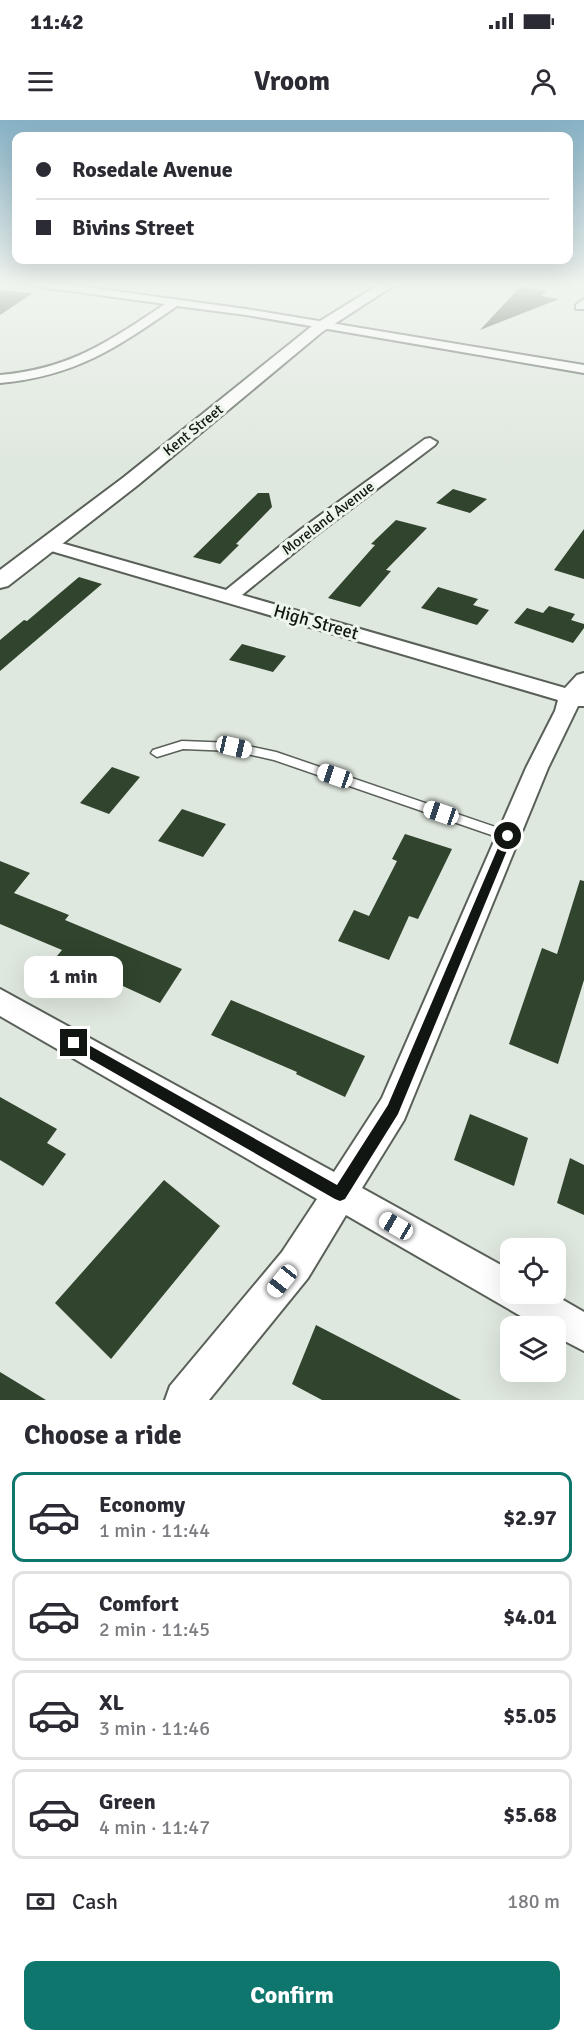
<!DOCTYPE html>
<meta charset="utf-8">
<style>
:root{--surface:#fff;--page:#f2f2f3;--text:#2b2b33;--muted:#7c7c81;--line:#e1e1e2;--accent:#0f766e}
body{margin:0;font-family:Signika,sans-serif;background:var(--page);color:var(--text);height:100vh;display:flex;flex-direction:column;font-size:22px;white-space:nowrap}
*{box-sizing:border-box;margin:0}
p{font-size:20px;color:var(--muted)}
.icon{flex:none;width:33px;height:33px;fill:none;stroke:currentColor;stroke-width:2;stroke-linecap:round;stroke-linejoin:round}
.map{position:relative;height:1280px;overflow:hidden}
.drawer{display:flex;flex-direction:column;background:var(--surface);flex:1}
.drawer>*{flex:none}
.top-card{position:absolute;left:12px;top:12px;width:561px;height:132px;border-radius:12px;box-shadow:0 6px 24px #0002;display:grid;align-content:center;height:132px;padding:0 24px;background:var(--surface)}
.tools{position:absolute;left:500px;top:1118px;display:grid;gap:12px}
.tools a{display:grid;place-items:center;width:66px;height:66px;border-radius:12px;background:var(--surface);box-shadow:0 6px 24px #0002;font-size:30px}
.end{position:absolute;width:27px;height:27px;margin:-14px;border:8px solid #121612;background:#fff;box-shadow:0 0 0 3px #fff}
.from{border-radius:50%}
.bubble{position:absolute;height:42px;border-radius:12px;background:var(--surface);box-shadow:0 6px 24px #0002;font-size:20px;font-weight:700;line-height:42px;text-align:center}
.car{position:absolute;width:18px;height:36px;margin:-18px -9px;border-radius:8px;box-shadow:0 0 4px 2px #0007;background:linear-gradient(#fff 24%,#345 0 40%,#fff 0 76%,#345 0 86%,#fff 0)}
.top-card b{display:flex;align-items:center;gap:21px;height:57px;font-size:22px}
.top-card b+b{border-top:2px solid var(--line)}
.top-card i{width:15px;height:15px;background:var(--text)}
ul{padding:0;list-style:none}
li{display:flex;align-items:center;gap:18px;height:90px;margin:0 12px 9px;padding:0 12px;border:3px solid var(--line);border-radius:12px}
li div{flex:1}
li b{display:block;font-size:22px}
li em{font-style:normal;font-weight:700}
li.on{border-color:var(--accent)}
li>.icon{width:54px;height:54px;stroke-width:1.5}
h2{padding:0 24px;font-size:27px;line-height:72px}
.pay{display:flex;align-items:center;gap:15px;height:66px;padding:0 24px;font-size:22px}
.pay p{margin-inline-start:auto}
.cta{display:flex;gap:12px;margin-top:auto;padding:12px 24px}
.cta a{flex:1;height:69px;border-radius:12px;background:var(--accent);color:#fff;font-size:24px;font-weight:700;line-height:69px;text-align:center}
.status{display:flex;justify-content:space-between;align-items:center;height:42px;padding:0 30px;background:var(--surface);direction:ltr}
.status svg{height:16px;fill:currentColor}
header{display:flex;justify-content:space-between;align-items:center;height:78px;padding:0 24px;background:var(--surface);font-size:27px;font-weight:700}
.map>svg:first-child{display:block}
.building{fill:#30442e}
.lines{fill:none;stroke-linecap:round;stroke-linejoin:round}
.service-casing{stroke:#586058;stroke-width:3}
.minor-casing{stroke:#586058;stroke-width:4}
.tertiary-casing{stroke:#586058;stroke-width:4}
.service{fill:#fff;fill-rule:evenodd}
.minor{fill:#fff;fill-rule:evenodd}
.tertiary{fill:#fff;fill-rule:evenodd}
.route{fill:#121612}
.labels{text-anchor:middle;stroke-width:6;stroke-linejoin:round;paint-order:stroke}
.far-street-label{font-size:15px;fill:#121612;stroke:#ecf6eb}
.street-label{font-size:18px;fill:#121612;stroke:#ecf6eb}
</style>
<div class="status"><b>11:42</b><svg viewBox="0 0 49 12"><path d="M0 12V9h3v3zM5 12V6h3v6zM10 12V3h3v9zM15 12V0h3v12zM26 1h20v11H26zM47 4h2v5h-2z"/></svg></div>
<header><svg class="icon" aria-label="menu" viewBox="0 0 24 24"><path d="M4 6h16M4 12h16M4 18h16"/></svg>Vroom<svg class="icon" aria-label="person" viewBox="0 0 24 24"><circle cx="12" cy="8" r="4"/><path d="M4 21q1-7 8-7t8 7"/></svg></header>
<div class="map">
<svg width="584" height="1280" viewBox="0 0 584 1280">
<rect width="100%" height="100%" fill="#dfe8de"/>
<path class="building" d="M520 167 546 171 542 176 559 179 480 210Z
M0 170 33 173 0 195Z
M453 369 487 379 470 393 436 383Z
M258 373H269L272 387 236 424 239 425 220 444 193 437Z
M396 400 427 408 386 450 391 451 360 487 328 478 375 425 371 424Z
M584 409V459L554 450Z
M79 457 102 464 0 551V520L24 500 27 501Z
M438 467 478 479 473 485 489 490 477 505 421 488Z
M549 486 575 494 571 500 584 504V508L573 523 514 503 527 488 543 493Z
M242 524 286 536 273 552 229 540Z
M112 647 140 657 109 694 80 683Z
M182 689 226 704 203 737 158 721Z
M405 714 452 729 418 799 409 796 389 840 338 821 354 790 369 796 397 741 392 739Z
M0 741 30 753 14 773 69 795 65 800 182 849 160 883 57 836 62 830 0 804Z
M580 760 584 761V860L558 944 509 924 542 828 557 834Z
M231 880 365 936 345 977 296 954 297 952 211 915Z
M0 977 57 1009 47 1023 66 1034 43 1066 0 1040Z
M470 994 528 1018 514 1066 454 1040Z
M570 1038 584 1045V1095L557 1083Z
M164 1060 220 1106 111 1239 55 1183Z
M316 1205 461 1280H322L292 1264Z
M0 1252 46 1280H0Z"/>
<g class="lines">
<defs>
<path id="service" d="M182 621 234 623 276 632 513 713 515 716 513 719H503L274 640 234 631 183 629 157 637 151 633 153 630Z"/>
<path id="minor" d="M36 164H63L246 189 584 245V253L246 195 177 186C116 228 76 256 0 263V255C70 249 108 222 165 184L41 167Z
M584 179V189H576V185Z
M430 318 437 322 435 325 312 418 242 475 565 568 577 555 584 553V586H578L548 648 404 1000 362 1068 510 1150V1173H551L584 1192V1231L555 1216V1206H538L346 1095 308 1158 209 1280H165L170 1266 282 1132 317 1079 0 896V869L334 1052 382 978 526 648 555 591 558 580 41 428 39 424 41 420 47 419 226 470 300 410 425 319Z"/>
<path id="tertiary" d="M380 164H396L322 212 138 365 8 466 0 468V450L124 357 312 206Z"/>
</defs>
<use href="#service" class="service-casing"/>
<use href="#minor" class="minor-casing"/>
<use href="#tertiary" class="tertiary-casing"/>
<use href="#service" class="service"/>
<use href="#minor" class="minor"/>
<use href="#tertiary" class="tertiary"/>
</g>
<linearGradient id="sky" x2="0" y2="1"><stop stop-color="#87b2c6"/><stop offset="0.48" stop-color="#f1f5f0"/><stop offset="1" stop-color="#f1f5f0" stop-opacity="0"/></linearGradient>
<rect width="584" height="343" fill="url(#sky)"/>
<path class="route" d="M508 712 513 716 398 994 345 1079 340 1081 335 1079 69 927 67 923 69 919H78L337 1065 388 985 503 716Z"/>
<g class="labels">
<g class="far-street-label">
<text transform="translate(193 310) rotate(-39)" y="5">Kent Street</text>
<text transform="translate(328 398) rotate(-37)" y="5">Moreland Avenue</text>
</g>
<g class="street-label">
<text transform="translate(316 502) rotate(16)" y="6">High Street</text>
</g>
</g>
</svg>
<div class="tools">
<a><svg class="icon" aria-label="locate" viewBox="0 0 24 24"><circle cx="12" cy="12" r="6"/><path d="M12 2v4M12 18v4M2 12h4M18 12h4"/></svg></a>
<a><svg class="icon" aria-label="layers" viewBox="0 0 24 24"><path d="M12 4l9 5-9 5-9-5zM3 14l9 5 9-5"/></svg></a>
</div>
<i class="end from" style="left:508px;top:716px"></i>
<i class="end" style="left:74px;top:923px"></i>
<div class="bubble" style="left:24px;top:836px;width:99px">1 min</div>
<i class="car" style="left:234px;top:627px;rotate:103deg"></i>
<i class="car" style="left:335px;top:656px;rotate:289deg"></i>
<i class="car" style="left:441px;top:693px;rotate:289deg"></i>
<i class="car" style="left:396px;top:1106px;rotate:300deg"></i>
<i class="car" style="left:282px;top:1161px;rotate:219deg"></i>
<div class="top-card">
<b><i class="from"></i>Rosedale Avenue</b>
<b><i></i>Bivins Street</b>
</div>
</div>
<section class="drawer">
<h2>Choose a ride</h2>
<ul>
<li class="on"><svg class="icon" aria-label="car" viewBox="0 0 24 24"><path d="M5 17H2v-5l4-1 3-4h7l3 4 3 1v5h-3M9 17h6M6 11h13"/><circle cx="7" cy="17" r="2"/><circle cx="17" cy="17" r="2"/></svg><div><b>Economy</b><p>1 min · 11:44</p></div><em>$2.97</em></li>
<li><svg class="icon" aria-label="car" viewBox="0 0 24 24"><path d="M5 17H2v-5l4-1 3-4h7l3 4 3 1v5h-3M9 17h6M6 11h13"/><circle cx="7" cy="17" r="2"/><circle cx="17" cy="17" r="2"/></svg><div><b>Comfort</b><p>2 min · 11:45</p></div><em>$4.01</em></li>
<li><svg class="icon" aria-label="car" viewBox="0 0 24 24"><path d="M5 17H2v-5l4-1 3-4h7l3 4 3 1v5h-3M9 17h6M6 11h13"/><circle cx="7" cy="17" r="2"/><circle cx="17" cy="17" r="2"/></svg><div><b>XL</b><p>3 min · 11:46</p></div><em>$5.05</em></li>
<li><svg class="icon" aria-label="car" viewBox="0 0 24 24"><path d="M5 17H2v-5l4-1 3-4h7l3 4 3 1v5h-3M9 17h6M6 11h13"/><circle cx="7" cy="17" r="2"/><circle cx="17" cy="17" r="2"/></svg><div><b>Green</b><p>4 min · 11:47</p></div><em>$5.68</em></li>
</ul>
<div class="pay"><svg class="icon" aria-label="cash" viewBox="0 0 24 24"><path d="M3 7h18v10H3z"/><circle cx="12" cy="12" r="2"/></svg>Cash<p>180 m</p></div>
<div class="cta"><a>Confirm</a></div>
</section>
